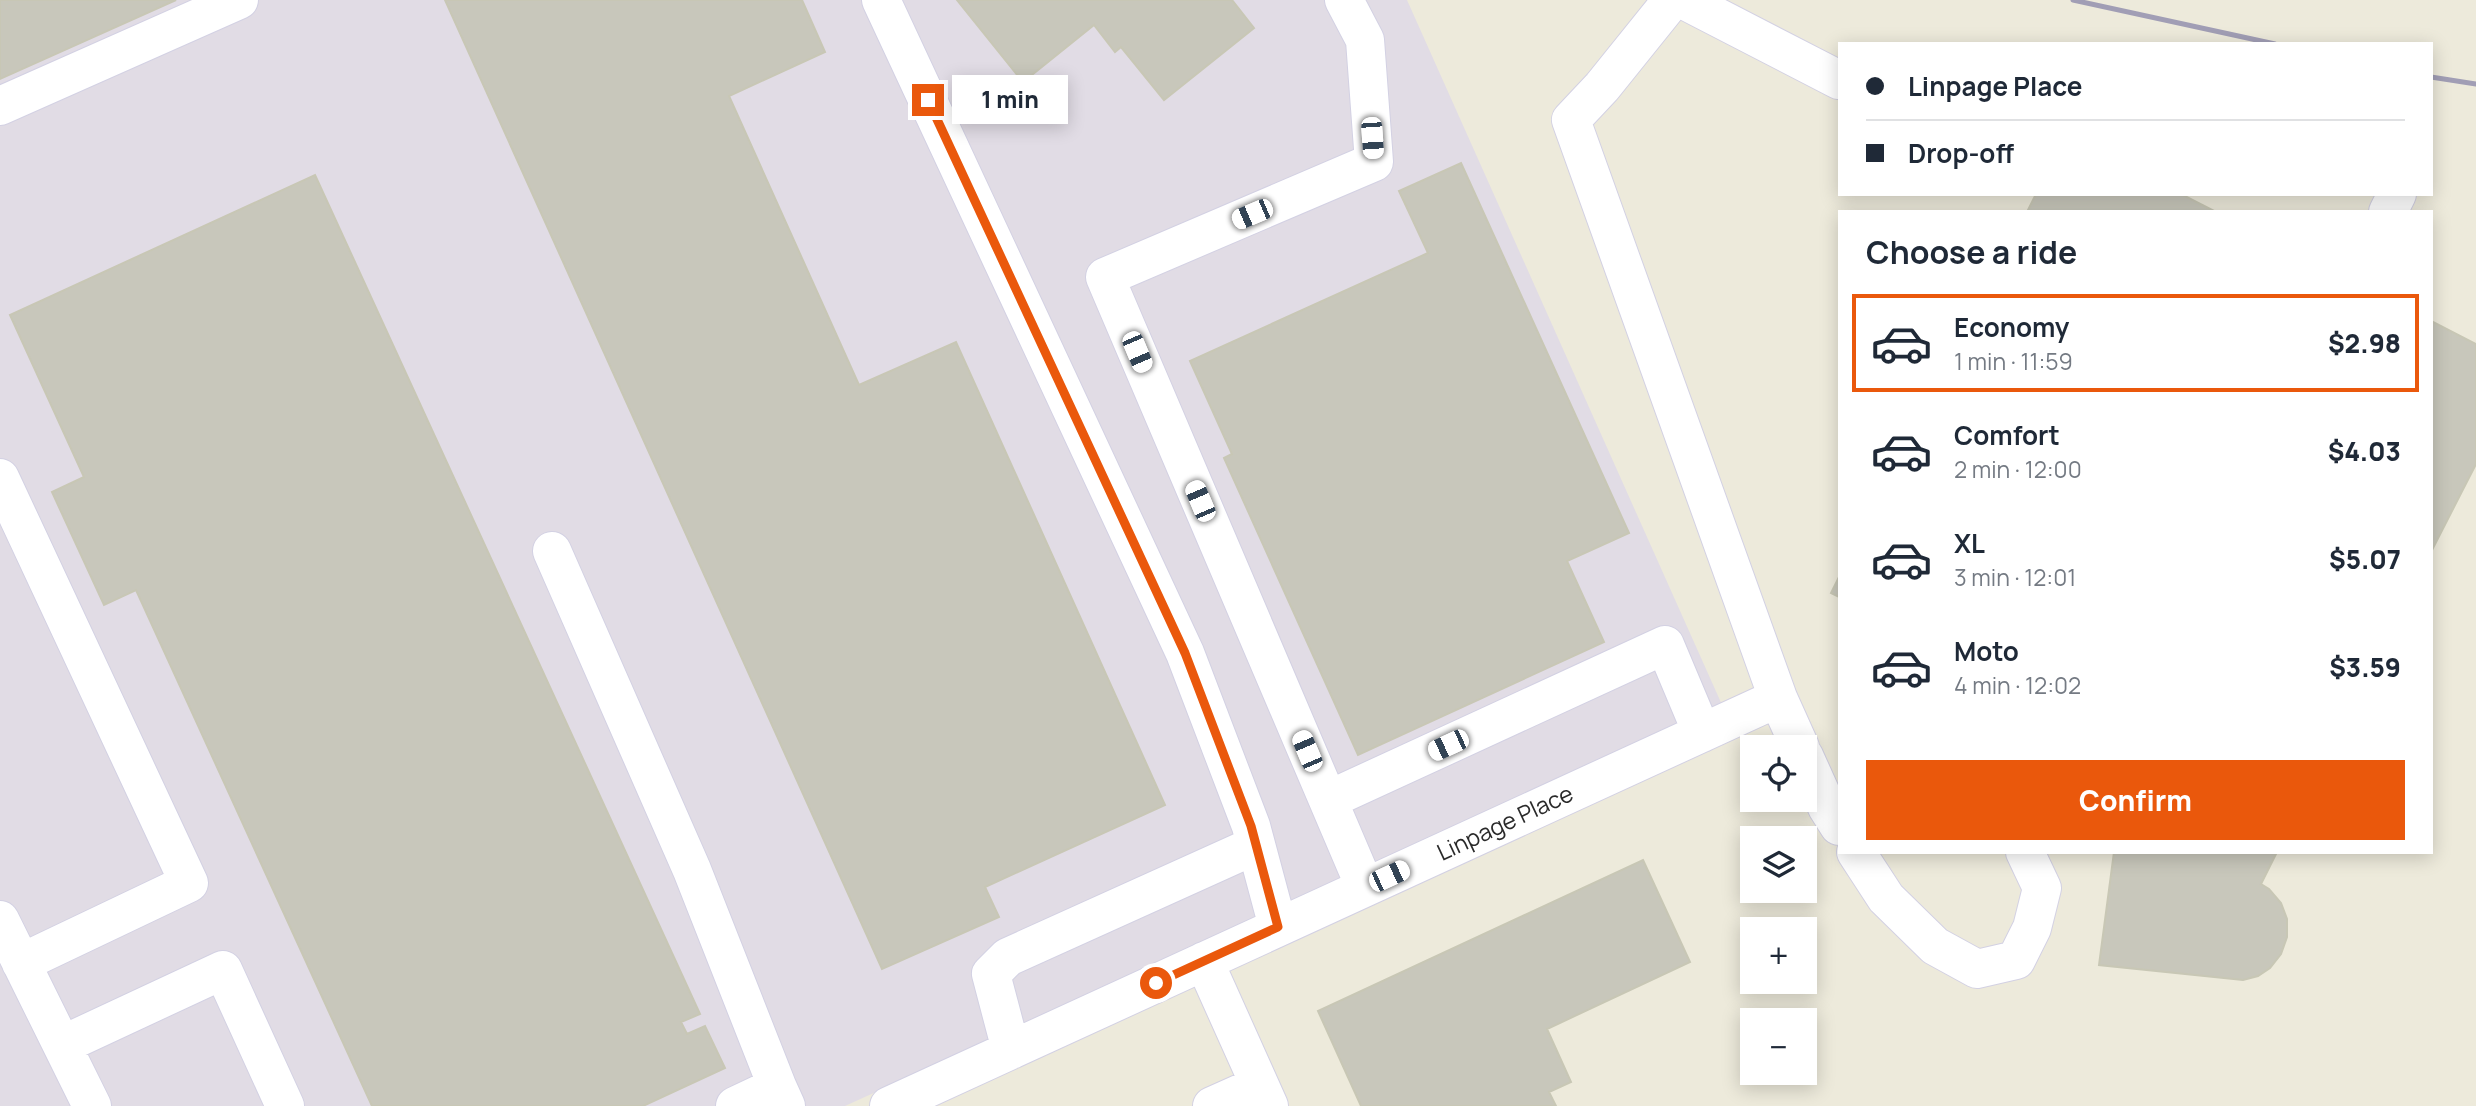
<!DOCTYPE html>
<meta charset="utf-8">
<style>
:root{--surface:#fff;--page:#f2f2f3;--text:#1f2937;--muted:#747a83;--line:#e0e1e3;--accent:#ea580c}
body{margin:0;font-family:Manrope,sans-serif;background:var(--page);color:var(--text);height:100vh;display:flex;flex-direction:column;font-size:26px;white-space:nowrap}
*{box-sizing:border-box;margin:0}
p{font-size:23px;color:var(--muted)}
.icon{flex:none;width:38px;height:38px;fill:none;stroke:currentColor;stroke-width:2;stroke-linecap:round;stroke-linejoin:round}
.map{position:relative;flex:1;overflow:hidden}
.panel{position:absolute;left:1838px;top:210px;width:595px;height:644px;display:flex;flex-direction:column;background:var(--surface);border-radius:0px;box-shadow:0 4px 18px #0003}
.panel>*{flex:none}
.guide{position:absolute;left:1838px;top:42px;width:595px;height:154px;border-radius:0px;box-shadow:0 4px 18px #0003;display:grid;align-content:center;height:154px;padding:0 28px;background:var(--surface)}
.controls{position:absolute;left:1740px;top:735px;display:grid;gap:14px}
.controls a{display:grid;place-items:center;width:77px;height:77px;border-radius:0px;background:var(--surface);box-shadow:0 4px 18px #0003;font-size:35px}
.end{position:absolute;width:32px;height:32px;margin:-16px;border:9px solid #ea580c;background:#fff;box-shadow:0 0 0 4px #fff}
.from{border-radius:50%}
.bubble{position:absolute;height:49px;border-radius:0px;background:var(--surface);box-shadow:0 4px 18px #0003;font-size:23px;font-weight:800;line-height:49px;text-align:center}
.car{position:absolute;width:21px;height:42px;margin:-21px -10px;border-radius:9px;box-shadow:0 0 5px 2px #0007;background:linear-gradient(#fff 24%,#345 0 40%,#fff 0 76%,#345 0 86%,#fff 0)}
.guide b{display:flex;align-items:center;gap:24px;height:66px;font-size:26px}
.guide b+b{border-top:2px solid var(--line)}
.guide i{width:18px;height:18px;background:var(--text)}
ul{padding:0;list-style:none}
li{display:flex;align-items:center;gap:21px;height:98px;margin:0 14px 10px;padding:0 14px;border:4px solid transparent;border-radius:0px}
li div{flex:1}
li b{display:block;font-size:26px}
li em{font-style:normal;font-weight:800}
li.current{border-color:var(--accent)}
li>.icon{width:63px;height:63px;stroke-width:1.5}
h2{padding:0 28px;font-size:32px;line-height:84px}
.cta{display:flex;gap:14px;margin-top:auto;padding:14px 28px}
.cta a{flex:1;height:80px;border-radius:0px;background:var(--accent);color:#fff;font-size:28px;font-weight:800;line-height:80px;text-align:center}
.map>svg:first-child{display:block}
.industrial{fill:#e1dce5}
.building{fill:#c8c7bb;stroke:#c8c7b5;stroke-width:2}
.lines{fill:none;stroke-linecap:round;stroke-linejoin:round}
.minor-casing{stroke:#d3d1e3;stroke-width:40}
.minor{stroke:#fff;stroke-width:38}
.rail{stroke:#a19eb5;stroke-width:5}
.route{stroke:#ea580c;stroke-width:9}
.labels{text-anchor:middle;stroke-width:5;stroke-linejoin:round;paint-order:stroke}
.street-label{font-size:23px;fill:#2a2a2a;stroke:#fff}
</style>
<div class="map">
<svg width="2476" height="1106" viewBox="0 0 2476 1106">
<rect width="100%" height="100%" fill="#edeadb"/>
<path class="industrial" d="M0 0H1407L1723 707 845 1106H0Z"/>
<path class="building" d="M0 0H176L0 79Z
M445 0H802L825 52 729 96 859 385 956 342 1165 805 985 887 999 917 882 969Z
M957 0H1232L1254 28 1164 100 1121 47 1115 52 1094 25 1023 82Z
M1461 163 1629 533 1567 561 1604 642 1358 755 1224 458 1232 454 1190 361 1428 253 1399 191Z
M315 175 700 1014 681 1022 687 1034 705 1026 725 1068 643 1106H372L136 590 104 605 52 492 84 477 10 315Z
M2036 194H2181L2216 212H2027Z
M2431 321 2476 344V464L2431 552Z
M1839 577V597L1831 593Z
M2114 852H2277L2261 884 2269 889 2281 903 2287 919V937L2281 954 2270 968 2258 976 2243 980 2099 965Z
M1643 860 1690 962 1547 1029 1571 1082 1549 1092 1556 1106H1361L1318 1011Z"/>
<g class="lines">
<defs>
<path id="minor" d="M881 0 1185 653 1251 826 1278 927
M1344 0 1365 40 1374 162 1105 277 1365 887
M1684 0 1839 80
M0 106 239 0
M2388 212 2397 194
M0 478 189 883 21 963
M552 551 692 870 777 1086
M1778 698 1800 747
M1804 756 1827 807 1839 826
M1328 800 1665 645 1702 733
M1856 852 1886 898 1935 946 1977 969 2016 960 2032 928 2042 888 2025 852
M0 920 92 1106
M1204 961 1269 1106
M62 1045 223 970 285 1106
M1011 1050 991 974 1008 957 1256 845
M735 1106 777 1086 786 1106
M889 1106 1778 698 1571 120 1602 87 1672 0
M1212 1106 1259 1085"/>
</defs>
<use href="#minor" class="minor-casing"/>
<use href="#minor" class="minor"/>
<path class="rail" d="M2073 0 2275 44
M2431 77 2476 84"/>
</g>
<g class="lines">
<path class="route" d="M928 100 1185 653 1251 826 1278 927 1156 983"/>
</g>
<g class="labels">
<g class="street-label">
<text transform="translate(1505 823) rotate(-25)" y="8">Linpage Place</text>
</g>
</g>
</svg>
<div class="controls">
<a><svg class="icon" aria-label="locate" viewBox="0 0 24 24"><circle cx="12" cy="12" r="6"/><path d="M12 2v4M12 18v4M2 12h4M18 12h4"/></svg></a>
<a><svg class="icon" aria-label="layers" viewBox="0 0 24 24"><path d="M12 4l9 5-9 5-9-5zM3 14l9 5 9-5"/></svg></a>
<a>+</a>
<a>−</a>
</div>
<i class="end from" style="left:1156px;top:983px"></i>
<i class="end" style="left:928px;top:100px"></i>
<div class="bubble" style="left:952px;top:75px;width:116px">1 min</div>
<i class="car" style="left:1372px;top:138px;rotate:176deg"></i>
<i class="car" style="left:1252px;top:214px;rotate:247deg"></i>
<i class="car" style="left:1137px;top:352px;rotate:157deg"></i>
<i class="car" style="left:1200px;top:501px;rotate:337deg"></i>
<i class="car" style="left:1448px;top:745px;rotate:245deg"></i>
<i class="car" style="left:1307px;top:751px;rotate:337deg"></i>
<i class="car" style="left:1389px;top:876px;rotate:65deg"></i>
<div class="guide">
<b><i class="from"></i>Linpage Place</b>
<b><i></i>Drop-off</b>
</div>
<section class="panel">
<h2>Choose a ride</h2>
<ul>
<li class="current"><svg class="icon" aria-label="car" viewBox="0 0 24 24"><path d="M5 17H2v-5l4-1 3-4h7l3 4 3 1v5h-3M9 17h6M6 11h13"/><circle cx="7" cy="17" r="2"/><circle cx="17" cy="17" r="2"/></svg><div><b>Economy</b><p>1 min · 11:59</p></div><em>$2.98</em></li>
<li><svg class="icon" aria-label="car" viewBox="0 0 24 24"><path d="M5 17H2v-5l4-1 3-4h7l3 4 3 1v5h-3M9 17h6M6 11h13"/><circle cx="7" cy="17" r="2"/><circle cx="17" cy="17" r="2"/></svg><div><b>Comfort</b><p>2 min · 12:00</p></div><em>$4.03</em></li>
<li><svg class="icon" aria-label="car" viewBox="0 0 24 24"><path d="M5 17H2v-5l4-1 3-4h7l3 4 3 1v5h-3M9 17h6M6 11h13"/><circle cx="7" cy="17" r="2"/><circle cx="17" cy="17" r="2"/></svg><div><b>XL</b><p>3 min · 12:01</p></div><em>$5.07</em></li>
<li><svg class="icon" aria-label="car" viewBox="0 0 24 24"><path d="M5 17H2v-5l4-1 3-4h7l3 4 3 1v5h-3M9 17h6M6 11h13"/><circle cx="7" cy="17" r="2"/><circle cx="17" cy="17" r="2"/></svg><div><b>Moto</b><p>4 min · 12:02</p></div><em>$3.59</em></li>
</ul>
<div class="cta"><a>Confirm</a></div>
</section>
</div>
